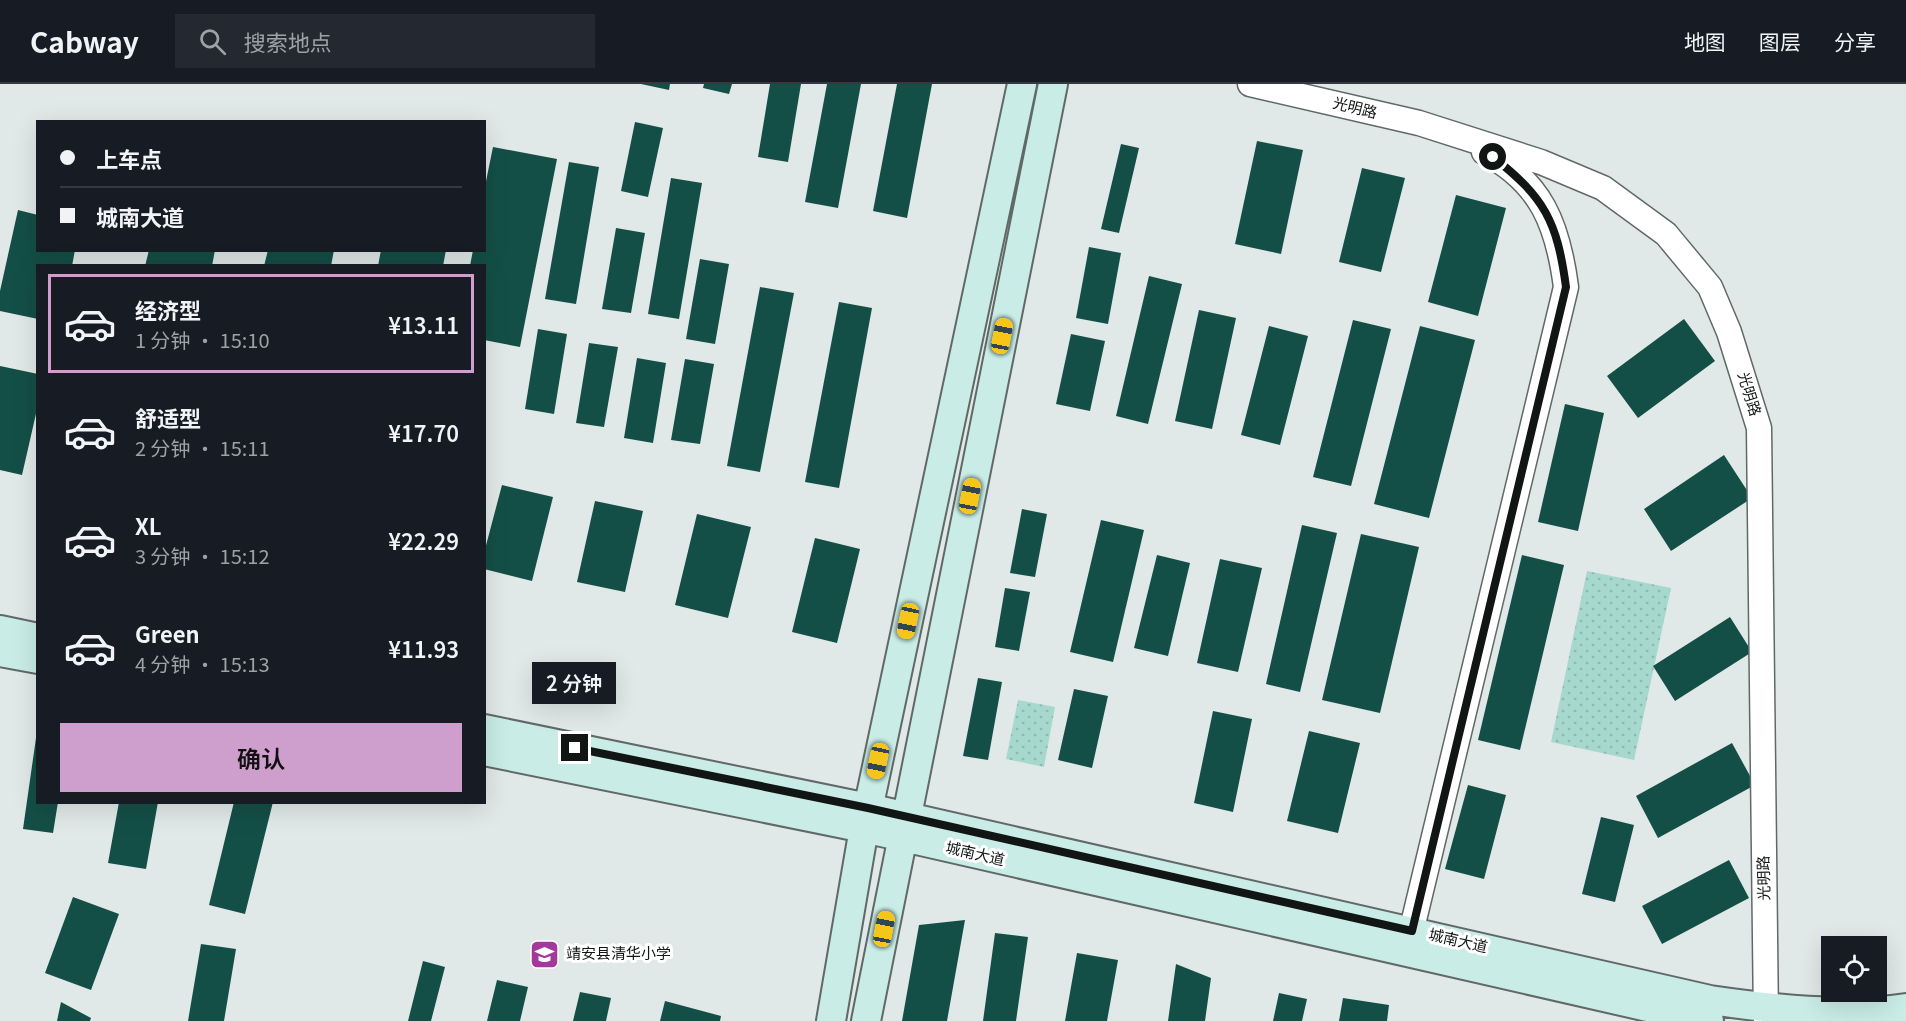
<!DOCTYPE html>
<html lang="zh">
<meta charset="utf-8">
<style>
:root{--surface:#171b24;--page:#242831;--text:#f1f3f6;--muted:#9ea1a6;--line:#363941;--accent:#ce9fcd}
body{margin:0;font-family:Georgia,"Noto Sans SC",serif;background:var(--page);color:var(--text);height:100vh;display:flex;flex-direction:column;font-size:22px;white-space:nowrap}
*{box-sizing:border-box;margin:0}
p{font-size:20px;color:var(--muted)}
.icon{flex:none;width:33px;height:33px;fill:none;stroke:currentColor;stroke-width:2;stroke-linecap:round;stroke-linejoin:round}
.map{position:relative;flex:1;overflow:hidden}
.drawer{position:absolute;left:36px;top:180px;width:450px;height:540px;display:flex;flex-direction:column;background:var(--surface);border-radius:0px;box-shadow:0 6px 24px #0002}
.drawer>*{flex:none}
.hud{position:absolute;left:36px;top:36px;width:450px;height:132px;border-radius:0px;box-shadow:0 6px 24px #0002;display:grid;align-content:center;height:132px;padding:0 24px;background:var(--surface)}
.controls{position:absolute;left:1821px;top:852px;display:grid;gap:12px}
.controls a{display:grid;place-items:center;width:66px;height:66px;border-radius:0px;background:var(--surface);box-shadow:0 6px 24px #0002;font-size:30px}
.end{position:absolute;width:27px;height:27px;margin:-14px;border:8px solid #111514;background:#fff;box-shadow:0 0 0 3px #fff}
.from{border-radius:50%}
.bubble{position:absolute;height:42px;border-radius:0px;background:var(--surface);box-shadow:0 6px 24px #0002;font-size:20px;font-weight:600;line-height:42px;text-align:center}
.car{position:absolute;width:18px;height:36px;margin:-18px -9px;border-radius:8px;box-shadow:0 0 4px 2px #0007;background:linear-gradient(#f5c518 24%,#345 0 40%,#f5c518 0 76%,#345 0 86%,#f5c518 0)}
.hud b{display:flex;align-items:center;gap:21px;height:57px;font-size:22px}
.hud b+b{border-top:2px solid var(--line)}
.hud i{width:15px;height:15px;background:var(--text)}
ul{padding:10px 0 0;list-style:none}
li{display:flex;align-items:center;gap:18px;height:99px;margin:0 12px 9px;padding:0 12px;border:3px solid transparent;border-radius:0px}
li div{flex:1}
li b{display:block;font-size:22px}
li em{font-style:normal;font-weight:600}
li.selected{border-color:var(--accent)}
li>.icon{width:54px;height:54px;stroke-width:1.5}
.action{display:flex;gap:12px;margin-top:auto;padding:12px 24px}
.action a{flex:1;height:69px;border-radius:0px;background:var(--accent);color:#111;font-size:24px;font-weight:600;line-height:69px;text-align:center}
header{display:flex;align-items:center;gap:36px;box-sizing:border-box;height:84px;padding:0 30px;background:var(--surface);border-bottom:2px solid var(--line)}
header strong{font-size:28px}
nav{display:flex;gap:33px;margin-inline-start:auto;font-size:21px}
.search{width:420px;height:54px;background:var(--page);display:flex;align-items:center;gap:15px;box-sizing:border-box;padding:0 21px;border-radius:0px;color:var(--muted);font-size:22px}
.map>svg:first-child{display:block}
.grass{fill:url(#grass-dots)}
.building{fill:#144f47}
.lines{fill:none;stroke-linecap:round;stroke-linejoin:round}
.tertiary-casing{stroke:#616967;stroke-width:27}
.secondary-casing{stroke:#616967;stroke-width:32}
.tertiary{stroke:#fff;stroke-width:24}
.secondary{stroke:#c9ece6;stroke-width:28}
.route{stroke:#111514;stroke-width:8}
.labels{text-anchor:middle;stroke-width:6;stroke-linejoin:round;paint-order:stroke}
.street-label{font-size:15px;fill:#111514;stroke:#fff}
.poi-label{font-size:15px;fill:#111514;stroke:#fff;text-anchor:start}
</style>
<header>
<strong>Cabway</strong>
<div class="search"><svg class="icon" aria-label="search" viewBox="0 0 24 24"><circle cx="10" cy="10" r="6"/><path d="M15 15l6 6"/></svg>搜索地点</div>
<nav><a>地图</a><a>图层</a><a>分享</a></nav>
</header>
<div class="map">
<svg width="1906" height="937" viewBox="0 0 1906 937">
<defs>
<pattern id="grass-dots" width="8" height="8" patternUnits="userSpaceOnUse" patternTransform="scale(1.5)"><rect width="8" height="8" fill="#a6d8ce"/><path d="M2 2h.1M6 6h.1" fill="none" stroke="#8eb8b0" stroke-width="1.8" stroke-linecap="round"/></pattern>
</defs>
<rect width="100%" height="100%" fill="#e0e9e7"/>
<path class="grass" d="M1587 487 1671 504 1634 676 1551 658Z
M1018 616 1055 623 1044 683 1006 675Z"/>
<path class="building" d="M641 0H670L669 6Z
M704 0H732L729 10 703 4Z
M770 0H801L788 78 758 73Z
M827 0H861L838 124 805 118Z
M897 0H932L907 134 873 127Z
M635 38 663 44 648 113 621 107Z
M1257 57 1303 66 1281 170 1235 160Z
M1121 60 1139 64 1119 149 1101 145Z
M493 63 557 75 520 263 484 256V182H470L473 166H484V107Z
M569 78 599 83 576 220 545 215Z
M1362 84 1405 94 1381 188 1339 178Z
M671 94 702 99 679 235 648 230Z
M1456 111 1506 124 1478 232 1428 218Z
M18 126 38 131V166H75L72 182H38V235L0 227V207Z
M616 144 645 149 631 229 602 225Z
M1089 163 1121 169 1108 240 1076 234Z
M149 166H215L212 182H145Z
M268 166H334L331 182H264Z
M381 166H446L443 182H378Z
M700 175 729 180 715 260 686 255Z
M1149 192 1182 200 1148 340 1116 332Z
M760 203 794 209 760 388 727 382Z
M839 218 872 224 839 404 805 398Z
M1199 226 1236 234 1212 345 1175 337Z
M1684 235 1715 277 1638 334 1607 292Z
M1353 236 1391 245 1351 402 1313 393Z
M1269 242 1308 252 1280 361 1241 351Z
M1420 242 1475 256 1429 434 1374 420Z
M538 245 567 250 554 330 525 325Z
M1071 250 1105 257 1090 327 1056 320Z
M589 259 618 263 604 343 576 339Z
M637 274 666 279 653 359 624 354Z
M685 275 714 280 700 360 671 356Z
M0 282 38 290V321L22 391 0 386Z
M1565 320 1604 329 1578 447 1538 438Z
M1724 371 1752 414 1671 467 1644 425Z
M502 401 553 413 532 497 484 485V469Z
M595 417 643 427 625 508 577 498Z
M1022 425 1047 430 1035 493 1010 489Z
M697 430 751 443 728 534 675 521Z
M1101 436 1144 446 1113 578 1070 568Z
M1302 441 1337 449 1300 608 1266 600Z
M1361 450 1419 463 1380 629 1322 616Z
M815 454 860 465 837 559 792 548Z
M1157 471 1190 479 1168 572 1134 564Z
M1522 471 1564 481 1520 666 1478 656Z
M1220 475 1262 484 1238 588 1197 579Z
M1005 504 1030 508 1019 567 995 563Z
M1730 533 1752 568 1675 617 1653 582Z
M978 594 1002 598 988 676 963 672Z
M1074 605 1108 612 1092 684 1058 676Z
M1213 627 1252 635 1233 728 1194 719Z
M1309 647 1360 659 1338 749 1287 737Z
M36 654 38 718H58L53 749 23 745Z
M1732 659 1755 701 1658 754 1636 712Z
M1468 701 1506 711 1484 795 1445 785Z
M119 718H158L146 785 108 779Z
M234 718H273L245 830 209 821Z
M1601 733 1634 741 1615 818 1582 810Z
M1729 776 1749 814 1662 860 1642 822Z
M73 813 119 830 91 906 45 889Z
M965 836 947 937H902L919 841Z
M995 849 1028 853 1016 937H983Z
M201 860 236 865 224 937H188Z
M1077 869 1118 876 1107 937H1065Z
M423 877 445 883 431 937H408Z
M1176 880 1211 894 1205 937H1168Z
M497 896 528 903 520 937H487Z
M580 908 611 914 606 937H573Z
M1279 909 1307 915 1302 937H1273Z
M1343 914 1389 921 1387 937H1339Z
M665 917 721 932 720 937H660Z
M61 918 91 934 90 937H57Z"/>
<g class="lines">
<defs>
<path id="tertiary" d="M1250 0 1419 39 1541 78 1603 104 1666 150 1710 203 1729 248 1759 344 1766 937
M1407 865 1566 203C1558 142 1542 98 1484 68"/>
<path id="secondary" d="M0 546 38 554
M0 568 38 575
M484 645 868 724 1710 916C1772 925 1844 933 1906 924
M484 667 864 744 1709 937
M831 937 864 744 1022 0
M866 937 1053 0"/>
</defs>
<use href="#tertiary" class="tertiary-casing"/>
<use href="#secondary" class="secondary-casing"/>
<use href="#tertiary" class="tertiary"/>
<use href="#secondary" class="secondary"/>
</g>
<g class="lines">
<path class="route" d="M575 664 868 724 1412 847 1566 203C1557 137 1545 114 1493 73"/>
</g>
<defs>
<symbol id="school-square" viewBox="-11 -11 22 22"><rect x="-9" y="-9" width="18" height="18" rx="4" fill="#a3399a" stroke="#fff"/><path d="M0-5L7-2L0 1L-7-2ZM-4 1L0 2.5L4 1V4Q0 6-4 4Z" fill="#fff"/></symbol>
</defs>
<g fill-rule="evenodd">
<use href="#school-square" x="528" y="854" width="33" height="33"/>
</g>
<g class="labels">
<g class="street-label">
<text transform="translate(1355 24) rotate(14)" y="5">光明路</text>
<text transform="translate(1749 310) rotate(73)" y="5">光明路</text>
<text transform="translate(975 770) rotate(13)" y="5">城南大道</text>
<text transform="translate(1764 794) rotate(-91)" y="5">光明路</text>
<text transform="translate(1458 857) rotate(13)" y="5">城南大道</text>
</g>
<g class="poi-label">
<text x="566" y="875">靖安县清华小学</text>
</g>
</g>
</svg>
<div class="controls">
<a><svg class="icon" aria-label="locate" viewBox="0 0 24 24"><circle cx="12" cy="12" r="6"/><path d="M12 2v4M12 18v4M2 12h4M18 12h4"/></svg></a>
</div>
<i class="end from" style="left:1493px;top:73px"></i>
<i class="end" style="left:575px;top:664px"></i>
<div class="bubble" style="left:532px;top:578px;width:84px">2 分钟</div>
<i class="car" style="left:1002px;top:252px;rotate:11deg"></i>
<i class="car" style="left:970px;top:412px;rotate:11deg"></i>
<i class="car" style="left:908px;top:537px;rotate:192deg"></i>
<i class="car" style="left:878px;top:677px;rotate:192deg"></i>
<i class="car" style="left:884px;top:845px;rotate:11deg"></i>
<div class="hud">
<b><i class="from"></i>上车点</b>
<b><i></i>城南大道</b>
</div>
<section class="drawer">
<ul>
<li class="selected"><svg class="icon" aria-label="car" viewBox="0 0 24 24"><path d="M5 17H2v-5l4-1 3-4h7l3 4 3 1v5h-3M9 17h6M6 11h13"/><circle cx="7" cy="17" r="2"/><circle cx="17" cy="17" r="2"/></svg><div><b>经济型</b><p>1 分钟 · 15:10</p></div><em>¥13.11</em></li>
<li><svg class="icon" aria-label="car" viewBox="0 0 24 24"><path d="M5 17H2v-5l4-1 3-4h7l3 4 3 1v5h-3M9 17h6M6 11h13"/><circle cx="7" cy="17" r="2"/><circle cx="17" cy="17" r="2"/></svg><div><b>舒适型</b><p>2 分钟 · 15:11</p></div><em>¥17.70</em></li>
<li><svg class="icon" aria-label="car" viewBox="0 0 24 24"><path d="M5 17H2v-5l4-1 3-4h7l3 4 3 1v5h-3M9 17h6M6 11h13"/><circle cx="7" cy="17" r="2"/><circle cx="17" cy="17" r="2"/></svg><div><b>XL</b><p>3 分钟 · 15:12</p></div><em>¥22.29</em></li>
<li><svg class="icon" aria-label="car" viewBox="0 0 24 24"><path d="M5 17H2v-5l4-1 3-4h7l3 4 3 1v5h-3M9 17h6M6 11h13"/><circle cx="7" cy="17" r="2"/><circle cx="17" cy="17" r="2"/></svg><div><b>Green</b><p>4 分钟 · 15:13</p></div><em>¥11.93</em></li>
</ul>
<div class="action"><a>确认</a></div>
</section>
</div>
